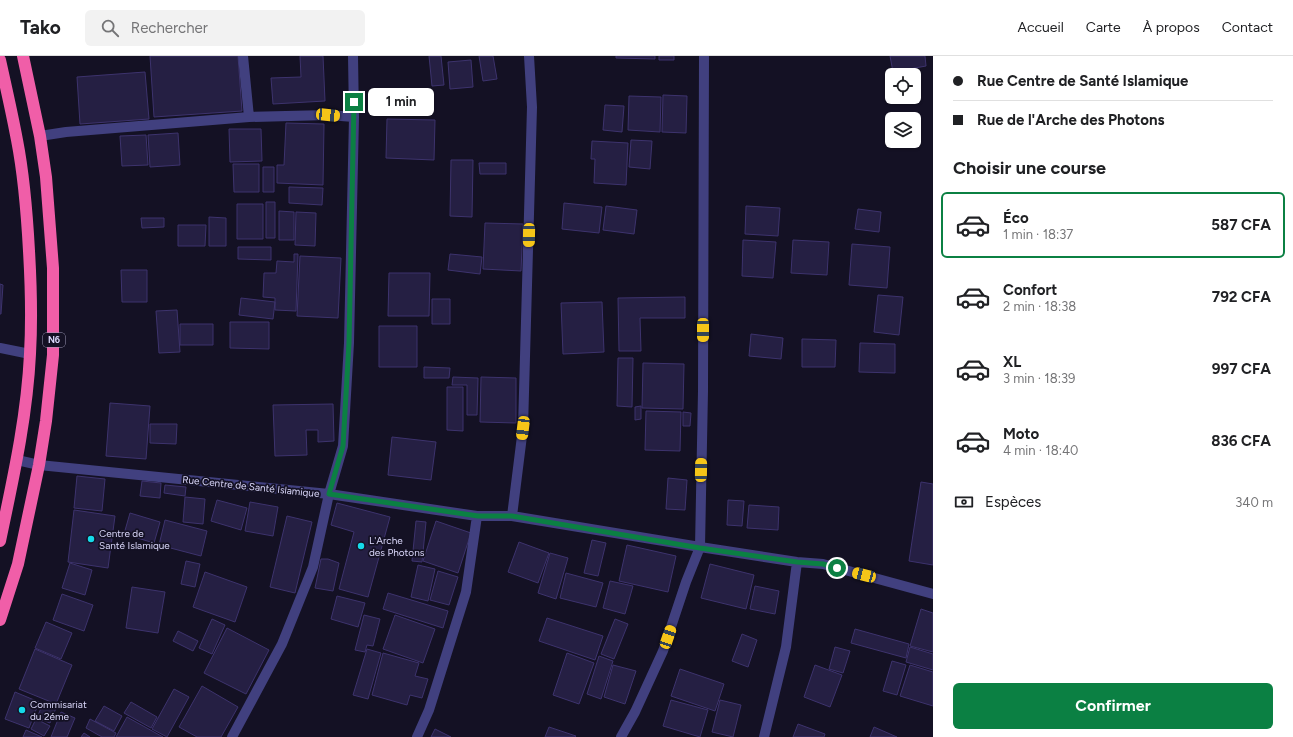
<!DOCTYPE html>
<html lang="fr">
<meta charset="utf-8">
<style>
:root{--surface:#fff;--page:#f2f2f2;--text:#202124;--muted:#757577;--line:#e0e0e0;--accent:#0b8043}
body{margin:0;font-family:Figtree,sans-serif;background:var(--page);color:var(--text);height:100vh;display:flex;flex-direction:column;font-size:15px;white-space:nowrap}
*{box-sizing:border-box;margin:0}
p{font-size:13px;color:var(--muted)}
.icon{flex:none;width:22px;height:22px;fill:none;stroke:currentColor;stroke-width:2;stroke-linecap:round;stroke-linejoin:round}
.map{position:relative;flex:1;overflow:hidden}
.sheet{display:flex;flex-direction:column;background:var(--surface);width:360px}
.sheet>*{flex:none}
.top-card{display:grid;align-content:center;height:88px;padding:0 20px;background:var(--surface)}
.buttons{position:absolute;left:885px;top:12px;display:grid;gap:8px}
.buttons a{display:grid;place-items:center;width:36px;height:36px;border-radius:6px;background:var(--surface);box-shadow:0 1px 3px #0004;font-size:20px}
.end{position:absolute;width:18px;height:18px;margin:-9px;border:5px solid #0b8043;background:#fff;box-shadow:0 0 0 2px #fff}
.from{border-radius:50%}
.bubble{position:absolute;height:28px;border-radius:6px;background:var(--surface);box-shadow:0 1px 3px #0004;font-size:13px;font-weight:700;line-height:28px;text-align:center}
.car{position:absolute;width:12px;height:24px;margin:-12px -6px;border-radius:5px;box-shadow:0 0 3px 1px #0007;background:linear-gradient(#f5c518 24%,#345 0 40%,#f5c518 0 76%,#345 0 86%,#f5c518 0)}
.top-card b{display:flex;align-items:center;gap:14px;height:38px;font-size:15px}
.top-card b+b{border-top:1px solid var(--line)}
.top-card i{width:10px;height:10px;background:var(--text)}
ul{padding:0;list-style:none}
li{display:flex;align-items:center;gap:12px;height:66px;margin:0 8px 6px;padding:0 12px;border:2px solid transparent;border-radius:6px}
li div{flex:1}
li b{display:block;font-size:15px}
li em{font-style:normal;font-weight:700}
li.active{border-color:var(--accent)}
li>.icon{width:36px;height:36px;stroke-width:1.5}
h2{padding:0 20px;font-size:18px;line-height:48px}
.pay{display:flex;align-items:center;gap:10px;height:44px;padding:0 20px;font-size:15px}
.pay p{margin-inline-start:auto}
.cta{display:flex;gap:8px;margin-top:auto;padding:8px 20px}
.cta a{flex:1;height:46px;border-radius:6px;background:var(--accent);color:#fff;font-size:16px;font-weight:700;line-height:46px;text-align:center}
header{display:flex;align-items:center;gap:24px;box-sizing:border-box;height:56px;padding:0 20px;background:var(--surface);border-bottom:1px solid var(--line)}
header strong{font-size:19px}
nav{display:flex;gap:22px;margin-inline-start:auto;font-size:14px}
.search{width:280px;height:36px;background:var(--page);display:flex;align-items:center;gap:10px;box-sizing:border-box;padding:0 14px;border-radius:6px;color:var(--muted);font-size:15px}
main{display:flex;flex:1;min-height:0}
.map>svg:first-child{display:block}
.building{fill:#251f43;stroke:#3d336d}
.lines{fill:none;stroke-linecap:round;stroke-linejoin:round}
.minor{stroke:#41407f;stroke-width:10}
.highway{stroke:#f05ea8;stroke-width:12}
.route{stroke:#0b8043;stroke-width:5}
.poi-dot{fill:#15daea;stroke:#141124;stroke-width:1.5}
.labels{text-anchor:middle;stroke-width:3.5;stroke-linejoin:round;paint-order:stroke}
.shield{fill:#141124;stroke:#9f9cba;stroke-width:1}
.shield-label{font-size:9px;font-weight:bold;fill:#dbd8fb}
.street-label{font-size:10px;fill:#dbd8fb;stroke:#141124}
.poi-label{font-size:10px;fill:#dbd8fb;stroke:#141124;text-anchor:start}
</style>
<header>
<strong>Tako</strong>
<div class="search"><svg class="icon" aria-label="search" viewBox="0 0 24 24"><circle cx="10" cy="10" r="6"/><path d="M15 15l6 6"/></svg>Rechercher</div>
<nav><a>Accueil</a><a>Carte</a><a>À propos</a><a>Contact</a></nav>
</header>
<main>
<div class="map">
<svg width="933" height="681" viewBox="0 0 933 681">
<rect width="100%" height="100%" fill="#141124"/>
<path class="building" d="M150 0H238L242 55 154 61Z
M300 0H323L325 45 273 48 271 22 301 21Z
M429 0H441L444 29 432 30Z
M479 0H493L497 23 483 25Z
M616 0H655V3L616 2Z
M659 0H674V4H659Z
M890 0H925L926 10 893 16Z
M471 4 473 31 450 33 448 6Z
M145 16 149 63 80 68 77 21Z
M663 39 687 40 686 77 662 76Z
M629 40 661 41 660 76 628 74Z
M605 49 624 50 622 76 603 74Z
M387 63 435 64 434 104 386 102Z
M286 67 324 68 323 129 277 127V109H284Z
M229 73H261L262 105 230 106Z
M178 77 180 109 150 111 148 79Z
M146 79 148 109 122 110 120 80Z
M631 84 652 85 650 113 629 111Z
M592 85 628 87 626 129 594 127 595 103H591Z
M451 104H473L472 161 450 160Z
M479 107H506V118H480Z
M233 108H259V136H234Z
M263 111H274V136H263Z
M289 131 323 132 322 149 289 147Z
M266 146H275V182H266Z
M564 147 602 151 599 177 562 173Z
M237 148H263V183H237Z
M606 150 637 154 634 178 603 174Z
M746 150 780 152 778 180 745 178Z
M858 153 881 156 879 176 855 173Z
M279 155 294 156V184H279Z
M296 156 316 157 315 190 295 189Z
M209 161 226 162V190H209Z
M141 162H164V171L142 172Z
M485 167 523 168 521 215 483 213Z
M178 169H206L205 190H178Z
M743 184 776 186 773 222 742 220Z
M793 184 829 186 827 219 791 217Z
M852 188 890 191 887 232 849 229Z
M238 191H271V204L238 203Z
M294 198H298L296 255 275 254V242L263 241 264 217H276L277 205 294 206Z
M450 198 482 201 480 218 448 214Z
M300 200 341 202 338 262 297 260Z
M121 214H147V246H122Z
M389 217H430L429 260H388Z
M0 228 3 229 1 258H0Z
M878 239 903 241 899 279 874 276Z
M685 241V262H640L641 295H619L618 242Z
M241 242 275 246 273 263 239 259Z
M432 243H450V268H432Z
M602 246 604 296 563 298 561 247Z
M177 254 180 296 159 297 156 255Z
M230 266H269V293L230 292Z
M180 268H213V289H180Z
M379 270H417V311H379Z
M751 278 783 282 781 303 749 300Z
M802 283 836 284 835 311H802Z
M860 287 895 288V317L859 316Z
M618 302H633L632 351 617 350Z
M643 307 684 308 683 353 642 352Z
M424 311 450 312 449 322H424Z
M453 321 478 322 477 359H467V329H452Z
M481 321 516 322V367L480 366Z
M447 331H463V375L447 374Z
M110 347 150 350 146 403 106 400Z
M333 348 334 385 318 386V374H306L307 399 275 400 273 349Z
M641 350V363L635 364V351Z
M646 355 681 356 680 395 645 394Z
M683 356 691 357 690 370H683Z
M150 368H177L176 388 150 387Z
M392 381 436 386 431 424 388 419Z
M77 420 105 423 102 455 74 452Z
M668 422 687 424 685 454 666 453Z
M142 425 161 427 160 442 140 440Z
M921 426 933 428V509L909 505Z
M165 429 186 431 185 440 164 437Z
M185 441 205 443 203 468 183 466Z
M217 444 247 452 241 474 211 465Z
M728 444 744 445 742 470 727 469Z
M250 446 278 451 273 480 245 475Z
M337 447 390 461 368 541 339 533 354 476 331 469Z
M749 449 779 451 778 474 747 472Z
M74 454 115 460 108 512 68 506Z
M130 457 160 466 154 487 124 478Z
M287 460 312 466 295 537 270 531Z
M165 464 207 475 201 500 159 489Z
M416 465 426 466 422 506 412 505Z
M436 465 471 477 458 517 423 505Z
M592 484 606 487 598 520 584 517Z
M519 486 549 497 538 527 508 516Z
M627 489 676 500 668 536 619 525Z
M550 497 568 502 556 543 538 537Z
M321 503H328L339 507 333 535 315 532Z
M186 505 200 508 195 531 181 528Z
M70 507 92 514 85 539 62 532Z
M710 508 754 519 746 553 701 542Z
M418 509 435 513 428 545 411 541Z
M438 515 458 521 449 549 430 544Z
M205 516 247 531 235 566 193 551Z
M566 517 603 527 596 551 560 542Z
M610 525 633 530 625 558 603 552Z
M755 530 779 535 775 558 750 553Z
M132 531 165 536 158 577 126 572Z
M388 537 448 555 443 572 383 553Z
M62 538 93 549 84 575 53 564Z
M337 540 365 547 358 571 331 563Z
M921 553 933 557V596L910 590Z
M364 559 380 563 373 590 367 589 365 596 355 594Z
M395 559 435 573 423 607 383 593Z
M547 562 603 580 595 604 539 585Z
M212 563 225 569 212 598 199 592Z
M615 563 628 568 614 603 601 598Z
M46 566 72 577 61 603 35 592Z
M227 572 269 594 246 638 204 617Z
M855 573 909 588 906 602 851 587Z
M178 575 198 585 193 595 173 585Z
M742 578 757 584 748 611 732 605Z
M835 591 850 595 843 617 829 613Z
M910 591 933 598V614L906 606Z
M35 593 72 609 56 648 19 633Z
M367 593 381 597 368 643 353 639Z
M383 597 419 607 415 620 428 623 422 642 410 639 407 649 372 639Z
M567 597 594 607 579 648 553 639Z
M599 600 613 605 601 643 587 638Z
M892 605 906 609 897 639 883 635Z
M613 609 636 615 625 648 604 641Z
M815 609 842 619 830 651 804 641Z
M910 609 933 616V650L900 640Z
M680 613 724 628 715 655 671 640Z
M202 630 238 651 221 681H197L179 671Z
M174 633 189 641 167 681 152 673Z
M15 636 39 646 29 672 5 663Z
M671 644 708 654 700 681 663 670Z
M720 644 741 649 733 681 712 676Z
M131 646 157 661 151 672 124 657Z
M43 647 56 652 50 667 37 662Z
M104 650 122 660 114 675 95 665Z
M61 656 75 662 67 681H51Z
M127 661 163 681H116Z
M36 663 50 670 44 680 31 673Z
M90 663 116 677 114 681H102L86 672Z
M798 668 825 678 824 681H793Z
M549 671 576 680 575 681H545Z
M874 671 897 681H870Z
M435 673 451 681H431Z
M26 674 42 681H23Z
M84 677 90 681H81Z"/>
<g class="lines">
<path class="minor" d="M243 0 249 61
M40 80 66 76 249 61 328 59 354 61
M0 292 30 298
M17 404 39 409 329 438 477 460H512L700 491 797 506 823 508 933 538
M512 460 523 372 532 51 529 0
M232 681 282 588 313 511 329 438 343 390 349 287 354 61 353 0
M417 681 429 654 466 536 477 460
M621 681 635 656 663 595 686 526 700 491 703 335 704 0
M764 681 786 591 797 506"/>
<path class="highway" d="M0 4C6 31 12 57 17 84 24 120 27 158 29 195 31 229 32 263 30 298 27 361 13 423 0 485
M0 564 18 508 39 409 46 365 53 299V212L46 121 40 80 23 0"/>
</g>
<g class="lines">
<path class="route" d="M354 46 349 287 343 390 329 438 478 460H512L700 492 797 506 823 508 837 512"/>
</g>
<g class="poi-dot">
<circle cx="91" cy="483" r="4"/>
<circle cx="361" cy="490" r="4"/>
<circle cx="22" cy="654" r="4"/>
</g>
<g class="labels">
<rect class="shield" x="43" y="277" width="22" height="14" rx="3"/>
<g class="shield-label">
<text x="54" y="287">N6</text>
</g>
<g class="street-label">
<text transform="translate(251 430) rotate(6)" y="4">Rue Centre de Santé Islamique</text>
</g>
<g class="poi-label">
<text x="99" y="481">Centre de<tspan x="99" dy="12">Santé Islamique</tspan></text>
<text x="369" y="488">L'Arche<tspan x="369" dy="12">des Photons</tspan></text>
<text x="30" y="652">Commisariat<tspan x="30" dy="12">du 2éme</tspan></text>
</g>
</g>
</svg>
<div class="buttons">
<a><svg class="icon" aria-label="locate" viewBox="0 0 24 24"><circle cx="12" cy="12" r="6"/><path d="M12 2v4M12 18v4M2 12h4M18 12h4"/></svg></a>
<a><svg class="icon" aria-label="layers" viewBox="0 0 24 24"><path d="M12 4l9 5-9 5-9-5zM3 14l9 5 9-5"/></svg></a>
</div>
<i class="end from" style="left:837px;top:512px"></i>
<i class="end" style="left:354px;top:46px"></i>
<div class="bubble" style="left:368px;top:32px;width:66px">1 min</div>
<i class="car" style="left:328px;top:59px;rotate:96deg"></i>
<i class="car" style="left:529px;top:179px;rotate:181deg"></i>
<i class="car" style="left:703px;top:274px;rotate:180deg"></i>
<i class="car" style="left:523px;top:372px;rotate:187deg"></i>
<i class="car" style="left:701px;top:414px;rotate:1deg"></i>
<i class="car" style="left:864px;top:519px;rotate:285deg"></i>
<i class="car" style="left:668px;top:581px;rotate:19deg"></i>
</div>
<section class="sheet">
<div class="top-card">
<b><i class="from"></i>Rue Centre de Santé Islamique</b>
<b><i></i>Rue de l'Arche des Photons</b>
</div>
<h2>Choisir une course</h2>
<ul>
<li class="active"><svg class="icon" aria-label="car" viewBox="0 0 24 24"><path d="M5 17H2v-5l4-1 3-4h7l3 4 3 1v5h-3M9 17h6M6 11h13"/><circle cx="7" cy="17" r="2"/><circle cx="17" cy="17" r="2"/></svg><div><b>Éco</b><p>1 min · 18:37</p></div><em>587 CFA</em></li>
<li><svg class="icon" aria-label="car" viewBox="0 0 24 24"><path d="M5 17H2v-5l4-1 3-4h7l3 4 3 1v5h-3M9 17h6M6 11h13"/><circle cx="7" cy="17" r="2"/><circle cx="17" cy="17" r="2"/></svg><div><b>Confort</b><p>2 min · 18:38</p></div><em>792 CFA</em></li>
<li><svg class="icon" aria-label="car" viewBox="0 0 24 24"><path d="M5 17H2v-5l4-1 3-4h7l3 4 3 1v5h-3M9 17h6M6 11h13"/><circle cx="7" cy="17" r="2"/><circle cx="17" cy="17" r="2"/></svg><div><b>XL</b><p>3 min · 18:39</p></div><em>997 CFA</em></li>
<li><svg class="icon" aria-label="car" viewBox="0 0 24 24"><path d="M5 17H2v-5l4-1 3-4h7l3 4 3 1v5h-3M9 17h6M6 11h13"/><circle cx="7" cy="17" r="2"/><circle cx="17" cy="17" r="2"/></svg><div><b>Moto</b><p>4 min · 18:40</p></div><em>836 CFA</em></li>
</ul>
<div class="pay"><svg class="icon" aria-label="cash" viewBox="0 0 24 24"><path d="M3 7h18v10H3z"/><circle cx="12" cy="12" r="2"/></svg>Espèces<p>340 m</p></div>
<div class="cta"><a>Confirmer</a></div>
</section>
</main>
